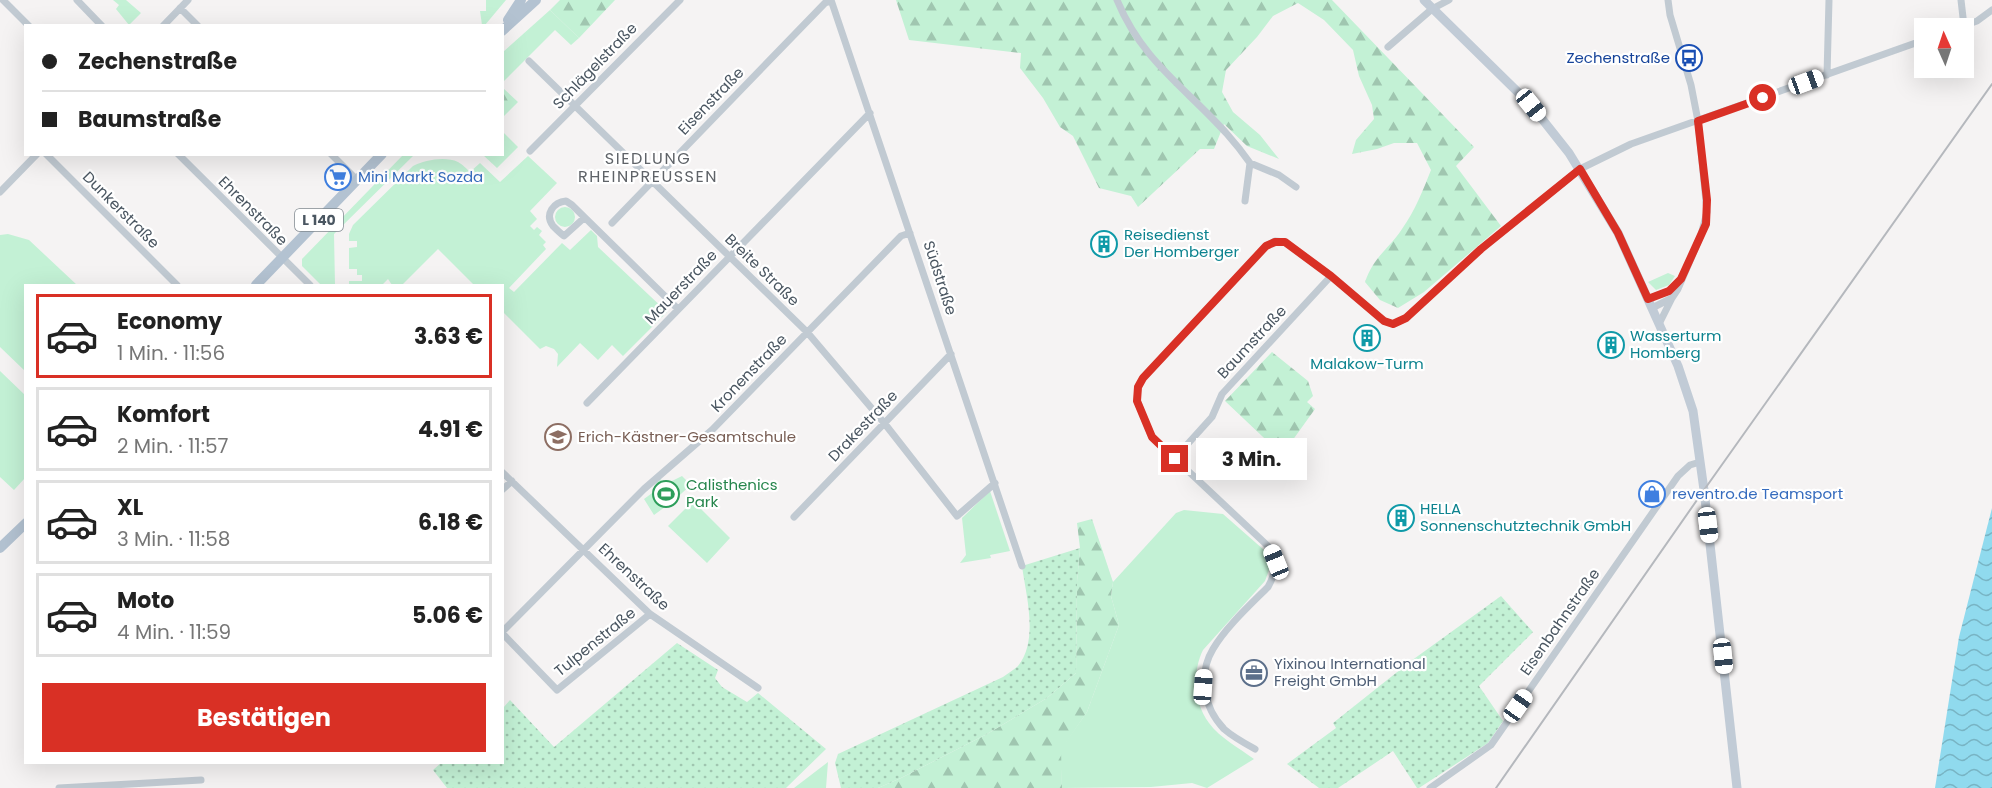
<!DOCTYPE html>
<html lang="de">
<meta charset="utf-8">
<style>
:root{--surface:#fff;--page:#f6f6f6;--text:#222;--muted:#767676;--line:#e0e0e0;--accent:#d93025}
body{margin:0;font-family:Poppins,sans-serif;background:var(--page);color:var(--text);height:100vh;display:flex;flex-direction:column;font-size:22px;white-space:nowrap}
*{box-sizing:border-box;margin:0}
p{font-size:20px;color:var(--muted)}
.icon{flex:none;width:33px;height:33px;fill:none;stroke:currentColor;stroke-width:2;stroke-linecap:round;stroke-linejoin:round}
.map{position:relative;flex:1;overflow:hidden}
.side{position:absolute;left:24px;top:284px;width:480px;height:480px;display:flex;flex-direction:column;background:var(--surface);border-radius:0px;box-shadow:0 6px 24px #0002}
.side>*{flex:none}
.top-card{position:absolute;left:24px;top:24px;width:480px;height:132px;border-radius:0px;box-shadow:0 6px 24px #0002;display:grid;align-content:center;height:132px;padding:0 18px;background:var(--surface)}
.needle{width:39px;rotate:357deg}
.fabs{position:absolute;left:1914px;top:18px;display:grid;gap:12px}
.fabs a{display:grid;place-items:center;width:60px;height:60px;border-radius:0px;background:var(--surface);box-shadow:0 6px 24px #0002;font-size:30px}
.end{position:absolute;width:27px;height:27px;margin:-14px;border:8px solid #d93025;background:#fff;box-shadow:0 0 0 3px #fff}
.from{border-radius:50%}
.bubble{position:absolute;height:42px;border-radius:0px;background:var(--surface);box-shadow:0 6px 24px #0002;font-size:20px;font-weight:700;line-height:42px;text-align:center}
.car{position:absolute;width:18px;height:36px;margin:-18px -9px;border-radius:8px;box-shadow:0 0 4px 2px #0007;background:linear-gradient(#fff 24%,#345 0 40%,#fff 0 76%,#345 0 86%,#fff 0)}
.top-card b{display:flex;align-items:center;gap:21px;height:57px;font-size:22px}
.top-card b+b{border-top:2px solid var(--line)}
.top-card i{width:15px;height:15px;background:var(--text)}
ul{padding:10px 0 0;list-style:none}
li{display:flex;align-items:center;gap:18px;height:84px;margin:0 12px 9px;padding:0 6px;border:3px solid var(--line);border-radius:0px}
li div{flex:1}
li b{display:block;font-size:22px}
li em{font-style:normal;font-weight:700}
li.selected{border-color:var(--accent)}
li>.icon{width:54px;height:54px;stroke-width:1.5}
.primary-button{display:flex;gap:12px;margin-top:auto;padding:12px 18px}
.primary-button a{flex:1;height:69px;border-radius:0px;background:var(--accent);color:#fff;font-size:24px;font-weight:700;line-height:69px;text-align:center}
.map>svg:first-child{display:block}
.green{fill:#c3f1d5}
.forest{fill:url(#forest-firs)}
.garden{fill:url(#garden-dots)}
.water{fill:url(#water-waves)}
.lines{fill:none;stroke-linecap:round;stroke-linejoin:round}
.street{stroke:#c1cad2;stroke-width:7}
.secondary{stroke:#c1cbd6;stroke-width:9}
.primary{stroke:#b3c2d1;stroke-width:10}
.rail{stroke:#b5b8bd;stroke-width:2}
.route{stroke:#d93025;stroke-width:8}
.labels{text-anchor:middle;stroke-width:4.5;stroke-linejoin:round;paint-order:stroke}
.shield{fill:#fff;stroke:#808990;stroke-width:1.5}
.shield-label{font-size:14px;font-weight:bold;fill:#4a5661}
.transit-label{font-size:15px;fill:#164399;stroke:#fff;text-anchor:end}
.street-label{font-size:15px;fill:#4a5661;stroke:#fff}
.shop-label{font-size:15px;fill:#366cbe;stroke:#fff;text-anchor:start}
.culture-label{font-size:15px;fill:#0d838f;stroke:#fff;text-anchor:start}
.education-label{font-size:15px;fill:#785e54;stroke:#fff;text-anchor:start}
.leisure-label{font-size:15px;fill:#27864d;stroke:#fff;text-anchor:start}
.service-label{font-size:15px;fill:#4e5e75;stroke:#fff;text-anchor:start}
.neighbourhood-label{font-size:16px;letter-spacing:1.5px;fill:#5f6368;stroke:#fff}
</style>
<div class="map">
<svg width="1992" height="788" viewBox="0 0 1992 788">
<defs>
<pattern id="forest-firs" width="22" height="20" patternUnits="userSpaceOnUse" patternTransform="scale(1.5)"><rect width="22" height="20" fill="#c3f1d5"/><path d="M5 1l3.5 6h-7zM16 11l3.5 6h-7z" fill="#a0c6b0"/></pattern>
<pattern id="garden-dots" width="8" height="8" patternUnits="userSpaceOnUse" patternTransform="scale(1.5)"><rect width="8" height="8" fill="#c3f1d5"/><path d="M2 2h.1M6 6h.1" fill="none" stroke="#a0c6b0" stroke-width="1.8" stroke-linecap="round"/></pattern>
<pattern id="water-waves" width="16" height="10" patternUnits="userSpaceOnUse" patternTransform="scale(1.5)"><rect width="16" height="10" fill="#90daee"/><path d="M0 5q4-4 8 0t8 0" fill="none" stroke="#78b4c4"/></pattern>
</defs>
<rect width="100%" height="100%" fill="#f5f3f3"/>
<path class="green" d="M113 0H126L141 13 129 25 116 9 119 5Z
M486 0H506L485 25H482L480 11H486Z
M550 10 579 38 571 45 555 30 503 82V52Z
M503 132 518 147 497 168 483 155 502 154Z
M403 155H414L334 234 335 285H321L302 266V259Z
M528 156 557 183 530 211 537 219 530 226 534 230 537 227 542 231 539 235 546 242 543 245 546 249 509 288 514 292 562 243 570 250 591 230 597 236 598 247 667 312 623 356 612 345 598 360 580 343 557 367 558 354 554 349 546 346 540 349 503 312 502 285H474L438 249 402 285H392L388 279 382 285H349V281H362V275H357V269H349V248L357 247V241H349V234L353 225 413 166C425 160 445 156 458 162 462 164 467 169 470 172L480 163 500 182Z
M555 217a10 10 0 1 1 20 0a10 10 0 1 1-20 0Z
M8 234 29 240 77 285H26L25 371 0 347V235Z
M1668 273 1675 276 1669 285 1656 290 1648 282Z
M0 371 25 395V478L14 490 0 477Z
M682 476 691 485 673 501 654 515 644 499 659 488 655 481 659 478 666 484Z
M990 491 1010 551 990 555 991 558 960 563 966 555 962 518Z
M693 501 730 538 707 563 668 526Z
M1184 510 1223 514 1264 550 1268 559 1269 570 1265 581 1203 650C1192 672 1194 703 1209 723 1220 738 1239 748 1254 759L1207 788 1192 783 1151 787 1062 788 1060 750 1087 712 1119 625 1111 596 1113 582 1176 513Z
M828 762 826 788H794Z"/>
<path class="forest" d="M560 0H615L579 38 550 10Z
M896 0H1332L1474 147 1456 166 1501 226 1424 292 1398 308 1380 300 1365 282C1374 256 1388 250 1402 229 1415 211 1423 190 1431 170L1417 143H1394L1377 149 1352 154 1356 140 1374 119 1372 105 1359 76 1353 50 1324 20 1298 3 1273 16 1257 37 1226 70 1222 92 1233 112 1260 135 1279 159 1247 146 1224 124 1214 149H1200L1138 207 1131 196 1099 188 1073 136 1060 127 1043 98 1020 68 1021 53 909 40Z
M503 88 518 102 503 117Z
M1272 352 1308 381 1313 396 1307 402 1315 409 1282 455 1225 401Z
M1092 519 1113 582 1111 596 1119 625 1087 712 1061 750 1062 788H878L901 778 987 734 1047 698 1076 673 1077 582 1080 548 1077 523Z"/>
<path class="garden" d="M1080 548 1077 582 1076 673 1047 698 987 734 901 778 878 788H841L835 763 838 754 1003 677C1008 673 1014 670 1018 666 1039 640 1026 596 1022 566Z
M1501 596 1533 632 1479 686 1503 721 1488 743 1419 788H1417L1393 751 1338 788H1319L1287 764 1336 728 1333 723 1411 661Z
M677 643 718 670 715 678 722 687 747 702 758 693 826 749 786 788H447L433 770 442 762H502L503 708 510 700 554 747Z"/>
<path class="water" d="M1992 508V788H1935L1959 637Z"/>
<g class="lines">
<path class="street" d="M3 0 29 26
M77 0 102 26
M831 0 1022 566
M1117 0C1142 61 1186 88 1227 134 1235 143 1243 153 1250 163L1245 201
M1961 0 1964 26
M180 8 198 26
M163 26 188 0
M1957 28 1977 21 1992 10
M1388 47 1432 9 1449 0
M529 61 807 332 885 424 957 516 995 483
M1827 75 1829 0
M530 151 680 0
M46 154 177 285
M178 154 310 285
M331 154 357 180
M1250 163 1279 175 1296 187
M0 192 37 154
M584 218 564 236C560 233 556 229 553 226 544 214 554 202 566 201L572 205 678 309
M612 223 825 3 831 0
M1648 299 1669 291 1679 281
M1652 308 1672 298 1678 289 1701 235 1707 212 1698 121 1691 85 1670 15 1668 0
M1659 324 1672 298
M587 403 870 113
M1175 458 1212 417 1222 394 1331 276
M502 472 650 614 758 688
M502 490 512 481
M794 517 951 354
M502 632 644 489 712 430 901 236 910 233
M502 633 557 690 650 614
M1255 749C1244 743 1233 737 1224 729 1203 707 1198 674 1213 649 1226 627 1250 605 1268 587 1277 571 1276 563 1269 547L1152 437 1137 401 1138 387 1143 378 1266 246 1275 241 1285 242 1331 276 1384 321 1393 324 1406 318 1481 249 1580 169 1631 144 1924 40
M59 788 201 780
M1430 788 1491 745 1678 476 1690 465 1700 462"/>
<path class="secondary" d="M1424 0 1531 105 1569 153 1618 233 1678 366 1693 411 1704 490 1737 788"/>
<path class="primary" d="M508 20 521 0
M502 31 536 0
M256 285 382 154
M0 548 26 523"/>
<path class="rail" d="M1496 788 1704 490 1992 84"/>
</g>
<g class="lines">
<path class="route" d="M1175 459 1152 437 1137 401 1138 387 1143 378 1266 246 1275 242H1285L1331 276 1384 321 1393 324 1406 318 1481 249 1580 169 1618 233 1648 299 1669 291 1681 279 1706 224 1707 200 1698 121 1763 98"/>
</g>
<defs>
<symbol id="bus-ring" viewBox="-11 -11 22 22"><circle r="9.5" fill="#fff" stroke="#1a4fb4" stroke-width="1.5"/><path d="M-5-6H5V4H4V6H2V4H-2V6H-4V4H-5ZM-3.5-4V0h7V-4ZM-3.5 1.2v1.5H-2V1.2ZM2 1.2v1.5H3.5V1.2Z" fill="#1a4fb4"/></symbol>
<symbol id="supermarket-ring" viewBox="-11 -11 22 22"><circle r="9.5" fill="#fff" stroke="#3f7fe0" stroke-width="1.5"/><path d="M-6-5.5h2.5l.6 2H6L4.5 2H-2.5L-4.4-4H-6ZM-1.5 3.2a1.3 1.3 0 1 0 .1 0ZM3 3.2a1.3 1.3 0 1 0 .1 0Z" fill="#3f7fe0"/></symbol>
<symbol id="building-ring" viewBox="-11 -11 22 22"><circle r="9.5" fill="#fff" stroke="#0f9aa8" stroke-width="1.5"/><path d="M-4-6H4V6H1V3H-1V6H-4ZM-2.5-4.3h1.7v1.8h-1.7ZM.8-4.3h1.7v1.8H.8ZM-2.5-1h1.7V.8h-1.7ZM.8-1h1.7V.8H.8Z" fill="#0f9aa8"/></symbol>
<symbol id="school-ring" viewBox="-11 -11 22 22"><circle r="9.5" fill="#fff" stroke="#8d6e63" stroke-width="1.5"/><path d="M0-5L7-2L0 1L-7-2ZM-4 1L0 2.5L4 1V4Q0 6-4 4Z" fill="#8d6e63"/></symbol>
<symbol id="stadium-ring" viewBox="-11 -11 22 22"><circle r="9.5" fill="#fff" stroke="#2e9e5b" stroke-width="1.5"/><path d="M0-5a6.5 5 0 1 0 0 10a6.5 5 0 1 0 0-10ZM-3.5-1.8h7v3.6h-7Z" fill="#2e9e5b"/></symbol>
<symbol id="shop-ring" viewBox="-11 -11 22 22"><circle r="9.5" fill="#fff" stroke="#3f7fe0" stroke-width="1.5"/><path d="M-5-2.5h2.3a2.7 3.5 0 0 1 5.4 0H5L5.5 6h-11ZM-1.5-2.5h3a1.5 2.3 0 0 0-3 0Z" fill="#3f7fe0"/></symbol>
<symbol id="office-ring" viewBox="-11 -11 22 22"><circle r="9.5" fill="#fff" stroke="#5c6f8a" stroke-width="1.5"/><path d="M-6-3h4V-5.5h4V-3h4V5H-6ZM-1-4.5V-3h2v-1.5ZM-6 0V1H6V0Z" fill="#5c6f8a"/></symbol>
</defs>
<g fill-rule="evenodd">
<use href="#bus-ring" x="1674" y="43" width="30" height="30"/>
<use href="#supermarket-ring" x="323" y="162" width="30" height="30"/>
<use href="#building-ring" x="1089" y="229" width="30" height="30"/>
<use href="#building-ring" x="1352" y="323" width="30" height="30"/>
<use href="#building-ring" x="1596" y="330" width="30" height="30"/>
<use href="#school-ring" x="543" y="422" width="30" height="30"/>
<use href="#stadium-ring" x="651" y="479" width="30" height="30"/>
<use href="#shop-ring" x="1637" y="479" width="30" height="30"/>
<use href="#building-ring" x="1386" y="503" width="30" height="30"/>
<use href="#office-ring" x="1239" y="658" width="30" height="30"/>
</g>
<g class="labels">
<rect class="shield" x="295" y="209" width="48" height="22" rx="4.5"/>
<g class="shield-label">
<text x="319" y="225">L 140</text>
</g>
<g class="transit-label">
<text x="1670" y="63">Zechenstraße</text>
</g>
<g class="street-label">
<text transform="translate(595 66) rotate(-46)" y="5">Schlägelstraße</text>
<text transform="translate(711 101) rotate(-46)" y="5">Eisenstraße</text>
<text transform="translate(121 210) rotate(45)" y="5">Dunkerstraße</text>
<text transform="translate(253 211) rotate(45)" y="5">Ehrenstraße</text>
<text transform="translate(762 270) rotate(44)" y="5">Breite Straße</text>
<text transform="translate(940 278) rotate(72)" y="5">Südstraße</text>
<text transform="translate(681 287) rotate(-46)" y="5">Mauerstraße</text>
<text transform="translate(1252 342) rotate(-47)" y="5">Baumstraße</text>
<text transform="translate(749 373) rotate(-46)" y="5">Kronenstraße</text>
<text transform="translate(863 426) rotate(-46)" y="5">Drakestraße</text>
<text transform="translate(634 577) rotate(43)" y="5">Ehrenstraße</text>
<text transform="translate(1560 622) rotate(-55)" y="5">Eisenbahnstraße</text>
<text transform="translate(595 642) rotate(-39)" y="5">Tulpenstraße</text>
</g>
<g class="shop-label">
<text x="358" y="182">Mini Markt Sozda</text>
<text x="1672" y="499">reventro.de Teamsport</text>
</g>
<g class="culture-label">
<text x="1124" y="240">Reisedienst<tspan x="1124" dy="17">Der Homberger</tspan></text>
<text x="1630" y="341">Wasserturm<tspan x="1630" dy="17">Homberg</tspan></text>
<text x="1367" y="369" text-anchor="middle">Malakow-Turm</text>
<text x="1420" y="514">HELLA<tspan x="1420" dy="17">Sonnenschutztechnik GmbH</tspan></text>
</g>
<g class="education-label">
<text x="578" y="442">Erich-Kästner-Gesamtschule</text>
</g>
<g class="leisure-label">
<text x="686" y="490">Calisthenics<tspan x="686" dy="17">Park</tspan></text>
</g>
<g class="service-label">
<text x="1274" y="669">Yixinou International<tspan x="1274" dy="17">Freight GmbH</tspan></text>
</g>
<g class="neighbourhood-label">
<text x="648" y="164">SIEDLUNG<tspan x="648" dy="18">RHEINPREUSSEN</tspan></text>
</g>
</g>
</svg>
<div class="fabs">
<a><svg class="needle" viewBox="-14 -14 28 28"><path d="M0-13l5 13h-10z" fill="#e53935"/><path d="M0 13l5-13h-10z" fill="#767676"/></svg></a>
</div>
<i class="end from" style="left:1763px;top:98px"></i>
<i class="end" style="left:1175px;top:459px"></i>
<div class="bubble" style="left:1196px;top:438px;width:111px">3 Min.</div>
<i class="car" style="left:1806px;top:82px;rotate:70deg"></i>
<i class="car" style="left:1531px;top:105px;rotate:141deg"></i>
<i class="car" style="left:1708px;top:525px;rotate:173deg"></i>
<i class="car" style="left:1276px;top:562px;rotate:338deg"></i>
<i class="car" style="left:1723px;top:656px;rotate:174deg"></i>
<i class="car" style="left:1203px;top:687px;rotate:4deg"></i>
<i class="car" style="left:1518px;top:706px;rotate:35deg"></i>
<div class="top-card">
<b><i class="from"></i>Zechenstraße</b>
<b><i></i>Baumstraße</b>
</div>
<section class="side">
<ul>
<li class="selected"><svg class="icon" aria-label="car" viewBox="0 0 24 24"><path d="M5 17H2v-5l4-1 3-4h7l3 4 3 1v5h-3M9 17h6M6 11h13"/><circle cx="7" cy="17" r="2"/><circle cx="17" cy="17" r="2"/></svg><div><b>Economy</b><p>1 Min. · 11:56</p></div><em>3.63 €</em></li>
<li><svg class="icon" aria-label="car" viewBox="0 0 24 24"><path d="M5 17H2v-5l4-1 3-4h7l3 4 3 1v5h-3M9 17h6M6 11h13"/><circle cx="7" cy="17" r="2"/><circle cx="17" cy="17" r="2"/></svg><div><b>Komfort</b><p>2 Min. · 11:57</p></div><em>4.91 €</em></li>
<li><svg class="icon" aria-label="car" viewBox="0 0 24 24"><path d="M5 17H2v-5l4-1 3-4h7l3 4 3 1v5h-3M9 17h6M6 11h13"/><circle cx="7" cy="17" r="2"/><circle cx="17" cy="17" r="2"/></svg><div><b>XL</b><p>3 Min. · 11:58</p></div><em>6.18 €</em></li>
<li><svg class="icon" aria-label="car" viewBox="0 0 24 24"><path d="M5 17H2v-5l4-1 3-4h7l3 4 3 1v5h-3M9 17h6M6 11h13"/><circle cx="7" cy="17" r="2"/><circle cx="17" cy="17" r="2"/></svg><div><b>Moto</b><p>4 Min. · 11:59</p></div><em>5.06 €</em></li>
</ul>
<div class="primary-button"><a>Bestätigen</a></div>
</section>
</div>
